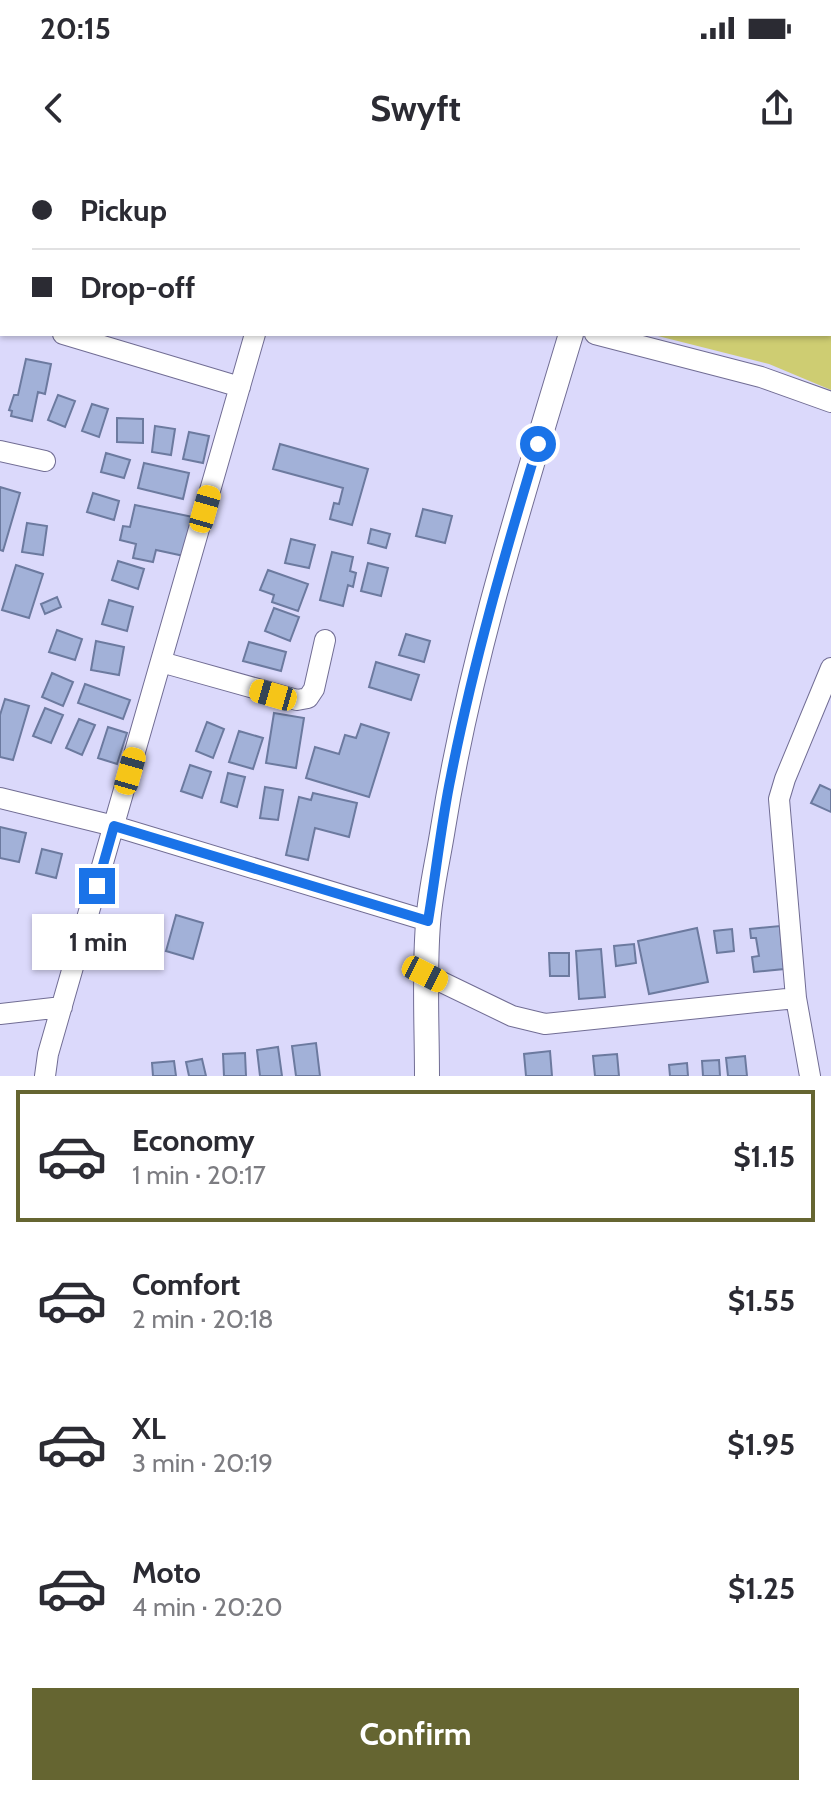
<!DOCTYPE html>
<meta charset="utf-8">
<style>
:root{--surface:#fff;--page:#f2f2f3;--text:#2b2b33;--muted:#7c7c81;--line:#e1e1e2;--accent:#656531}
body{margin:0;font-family:Cabin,sans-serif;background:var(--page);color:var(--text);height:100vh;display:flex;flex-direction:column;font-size:30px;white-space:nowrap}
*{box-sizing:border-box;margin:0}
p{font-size:26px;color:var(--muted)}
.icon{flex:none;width:44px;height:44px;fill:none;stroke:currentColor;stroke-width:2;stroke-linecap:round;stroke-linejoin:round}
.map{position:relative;height:916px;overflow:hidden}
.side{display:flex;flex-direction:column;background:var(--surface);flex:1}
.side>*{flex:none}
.banner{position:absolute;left:0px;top:0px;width:832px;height:176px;box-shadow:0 2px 6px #0004;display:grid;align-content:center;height:176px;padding:0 32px;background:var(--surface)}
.end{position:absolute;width:36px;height:36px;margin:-18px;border:10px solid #1a73e8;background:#fff;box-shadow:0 0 0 4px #fff}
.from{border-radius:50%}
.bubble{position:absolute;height:56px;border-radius:0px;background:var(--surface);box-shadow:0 2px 6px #0004;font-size:26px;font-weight:800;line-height:56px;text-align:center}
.car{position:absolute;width:24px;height:48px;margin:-24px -12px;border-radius:10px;box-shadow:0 0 6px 2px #0007;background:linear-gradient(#f5c518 24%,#345 0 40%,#f5c518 0 76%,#345 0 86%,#f5c518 0)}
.banner b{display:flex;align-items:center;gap:28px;height:76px;font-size:30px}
.banner b+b{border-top:2px solid var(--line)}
.banner i{width:20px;height:20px;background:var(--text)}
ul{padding:14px 0 0;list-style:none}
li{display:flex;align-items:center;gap:24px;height:132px;margin:0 16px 12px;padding:0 16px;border:4px solid transparent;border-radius:0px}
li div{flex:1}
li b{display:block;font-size:30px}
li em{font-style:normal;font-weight:800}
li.current{border-color:var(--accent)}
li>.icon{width:72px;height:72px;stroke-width:1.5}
.action{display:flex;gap:16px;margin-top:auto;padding:16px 32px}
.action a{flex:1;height:92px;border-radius:0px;background:var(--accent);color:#fff;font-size:32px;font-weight:800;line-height:92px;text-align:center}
.status{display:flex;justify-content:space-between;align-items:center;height:56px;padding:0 40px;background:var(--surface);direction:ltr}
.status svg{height:22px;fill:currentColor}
header{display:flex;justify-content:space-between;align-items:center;height:104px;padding:0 32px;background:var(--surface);font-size:36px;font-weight:800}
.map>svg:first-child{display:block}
.green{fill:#cecd72}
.building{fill:#a2b1d8;stroke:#6c7a9f;stroke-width:2}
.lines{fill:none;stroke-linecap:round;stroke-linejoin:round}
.minor-casing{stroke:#716d94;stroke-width:22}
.tertiary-casing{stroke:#716d94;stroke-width:26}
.minor{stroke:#fff;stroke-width:20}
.tertiary{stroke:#fff;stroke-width:24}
.route{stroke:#1a73e8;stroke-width:10}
</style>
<div class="status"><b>20:15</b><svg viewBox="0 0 49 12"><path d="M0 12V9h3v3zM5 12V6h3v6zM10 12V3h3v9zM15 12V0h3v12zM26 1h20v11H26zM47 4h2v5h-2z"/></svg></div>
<header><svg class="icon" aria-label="back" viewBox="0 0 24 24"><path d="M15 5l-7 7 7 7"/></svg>Swyft<svg class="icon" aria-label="share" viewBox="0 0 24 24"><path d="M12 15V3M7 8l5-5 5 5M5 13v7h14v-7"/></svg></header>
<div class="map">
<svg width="831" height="916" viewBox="0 0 831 916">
<rect width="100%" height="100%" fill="#dbd9fb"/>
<path class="green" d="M643 0H831V230L769 204 650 174H830V2H642Z"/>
<path class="building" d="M26 199 51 204 45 234 38 232 32 261 11 256 12 251 9 250 14 235H18Z
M58 235 75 241 65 267 48 260Z
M92 244 108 249 99 277 82 271Z
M117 258 143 259V283L117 282Z
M155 266 175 269 171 295 152 292Z
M189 272 209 276 203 303 183 299Z
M280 284 368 309 352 365 330 359 334 343 339 344 343 328 273 309Z
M106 293 130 300 124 318 101 312Z
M144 303 189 313 183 339 138 328Z
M0 327 20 333 3 391 0 390Z
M93 333 119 341 114 360 87 352Z
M135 345 193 357 184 396 156 390 153 402 133 398 136 384 120 380 123 366 130 367Z
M423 349 452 356 445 383 416 376Z
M27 363 47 366 43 395 22 392Z
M371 369 390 374 386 388 368 383Z
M291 379 315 385 309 408 285 403Z
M332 392 353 397 350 411 356 413 353 427 348 425 343 446 320 440Z
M118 401 144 409 138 429 112 420Z
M368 403 388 408 381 436 361 431Z
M16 405 43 414 29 458 2 450Z
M268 410 308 424 298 451 272 442 274 435 260 430Z
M57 437 61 447 45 454 41 444Z
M109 440 133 447 127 471 102 464Z
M274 448 299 457 290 481 265 471Z
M57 470 82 479 75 500 49 492Z
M406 474 430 481 424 502 399 495Z
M96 481 124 487 119 515 91 510Z
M249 482 286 492 281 511 243 501Z
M376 502 419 515 411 540 369 527Z
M52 513 73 522 63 546 42 537Z
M85 524 130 540 123 559 78 543Z
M5 539 29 546 13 600 0 597V555Z
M45 548 63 555 51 583 33 576Z
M274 553 304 558 296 608 266 603Z
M79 559 95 565 82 595 66 588Z
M207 562 224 569 213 598 196 591Z
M361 564 389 573 369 637 306 618 315 587 339 594 345 575 356 578Z
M108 567 127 573 117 604 98 598Z
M239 571 263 578 253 609 229 602Z
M190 605 211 612 202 638 181 631Z
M228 613 245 617 237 647 221 642Z
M820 625 831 630V652L811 643Z
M265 627 283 630 278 660 260 658Z
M313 633 357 643 349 677 315 668 308 700 286 695 299 637 311 640Z
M0 667 26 673 19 702 0 698Z
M42 689 62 694 56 718 36 713Z
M176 755 203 763 193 799 166 791Z
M780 766 784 809 754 812 752 797 759 796 756 778H751L750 769Z
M697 768 708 822 649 834 638 781Z
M732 769 734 791 717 793 714 771Z
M634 784 636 803 616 806 614 786Z
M601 789 605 837 579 839 576 791Z
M549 793H569V816H550Z
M316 883 320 916H296L292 886Z
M278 887 282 916H260L257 890Z
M550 891 552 916H526L524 894Z
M245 893 246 916H224L223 894Z
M617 894 619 916H595L593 896Z
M745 896 747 916H728L726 898Z
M202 899 206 916H189L186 902Z
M719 900 720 916H703L702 901Z
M174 901 176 916H153L152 903Z
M687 903 688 916H670L669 905Z"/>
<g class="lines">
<defs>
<path id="minor" d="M303 2V0
M0 155 2 148
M63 174 240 227
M595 174 761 217 831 242
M0 291 45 301
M161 502 297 540 308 538 314 529 325 480
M0 638 114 666 428 761
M425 814 512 856 545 864 796 838
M0 854 62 847
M45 916 48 894 255 174
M810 916 796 838 779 639 785 619 831 508"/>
<path id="tertiary" d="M622 2 623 0
M427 916C427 865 424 815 428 764 430 732 438 700 443 668 470 500 522 337 571 174"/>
</defs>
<use href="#minor" class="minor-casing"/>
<use href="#tertiary" class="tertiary-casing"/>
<use href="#minor" class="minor"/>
<use href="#tertiary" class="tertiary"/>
</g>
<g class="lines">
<path class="route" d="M97 726 114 666 428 761C436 713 441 664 451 616 473 504 505 393 538 284"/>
</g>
</svg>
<i class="end from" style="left:538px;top:284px"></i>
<i class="end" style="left:97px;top:726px"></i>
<div class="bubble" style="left:32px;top:754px;width:132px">1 min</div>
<i class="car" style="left:205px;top:349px;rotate:16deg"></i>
<i class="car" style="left:273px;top:535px;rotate:286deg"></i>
<i class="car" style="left:130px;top:611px;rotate:16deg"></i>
<i class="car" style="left:425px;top:814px;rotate:117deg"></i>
<div class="banner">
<b><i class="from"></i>Pickup</b>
<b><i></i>Drop-off</b>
</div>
</div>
<section class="side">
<ul>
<li class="current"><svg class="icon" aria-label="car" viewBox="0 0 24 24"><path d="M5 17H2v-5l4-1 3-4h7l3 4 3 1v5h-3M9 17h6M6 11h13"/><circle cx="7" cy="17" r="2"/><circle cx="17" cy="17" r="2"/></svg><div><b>Economy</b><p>1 min · 20:17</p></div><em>$1.15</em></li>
<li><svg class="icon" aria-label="car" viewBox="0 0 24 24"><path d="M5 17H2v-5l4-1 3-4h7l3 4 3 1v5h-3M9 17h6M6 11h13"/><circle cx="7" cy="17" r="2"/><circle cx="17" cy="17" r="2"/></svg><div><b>Comfort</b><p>2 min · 20:18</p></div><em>$1.55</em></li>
<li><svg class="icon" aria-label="car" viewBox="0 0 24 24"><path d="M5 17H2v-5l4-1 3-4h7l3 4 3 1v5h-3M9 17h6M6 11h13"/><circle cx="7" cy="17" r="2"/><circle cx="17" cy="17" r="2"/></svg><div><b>XL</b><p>3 min · 20:19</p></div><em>$1.95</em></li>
<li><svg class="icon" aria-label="car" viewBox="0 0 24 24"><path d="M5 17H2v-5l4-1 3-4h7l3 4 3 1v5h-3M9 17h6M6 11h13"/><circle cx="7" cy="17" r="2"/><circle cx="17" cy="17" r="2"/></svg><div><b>Moto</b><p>4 min · 20:20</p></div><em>$1.25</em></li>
</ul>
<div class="action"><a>Confirm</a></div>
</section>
